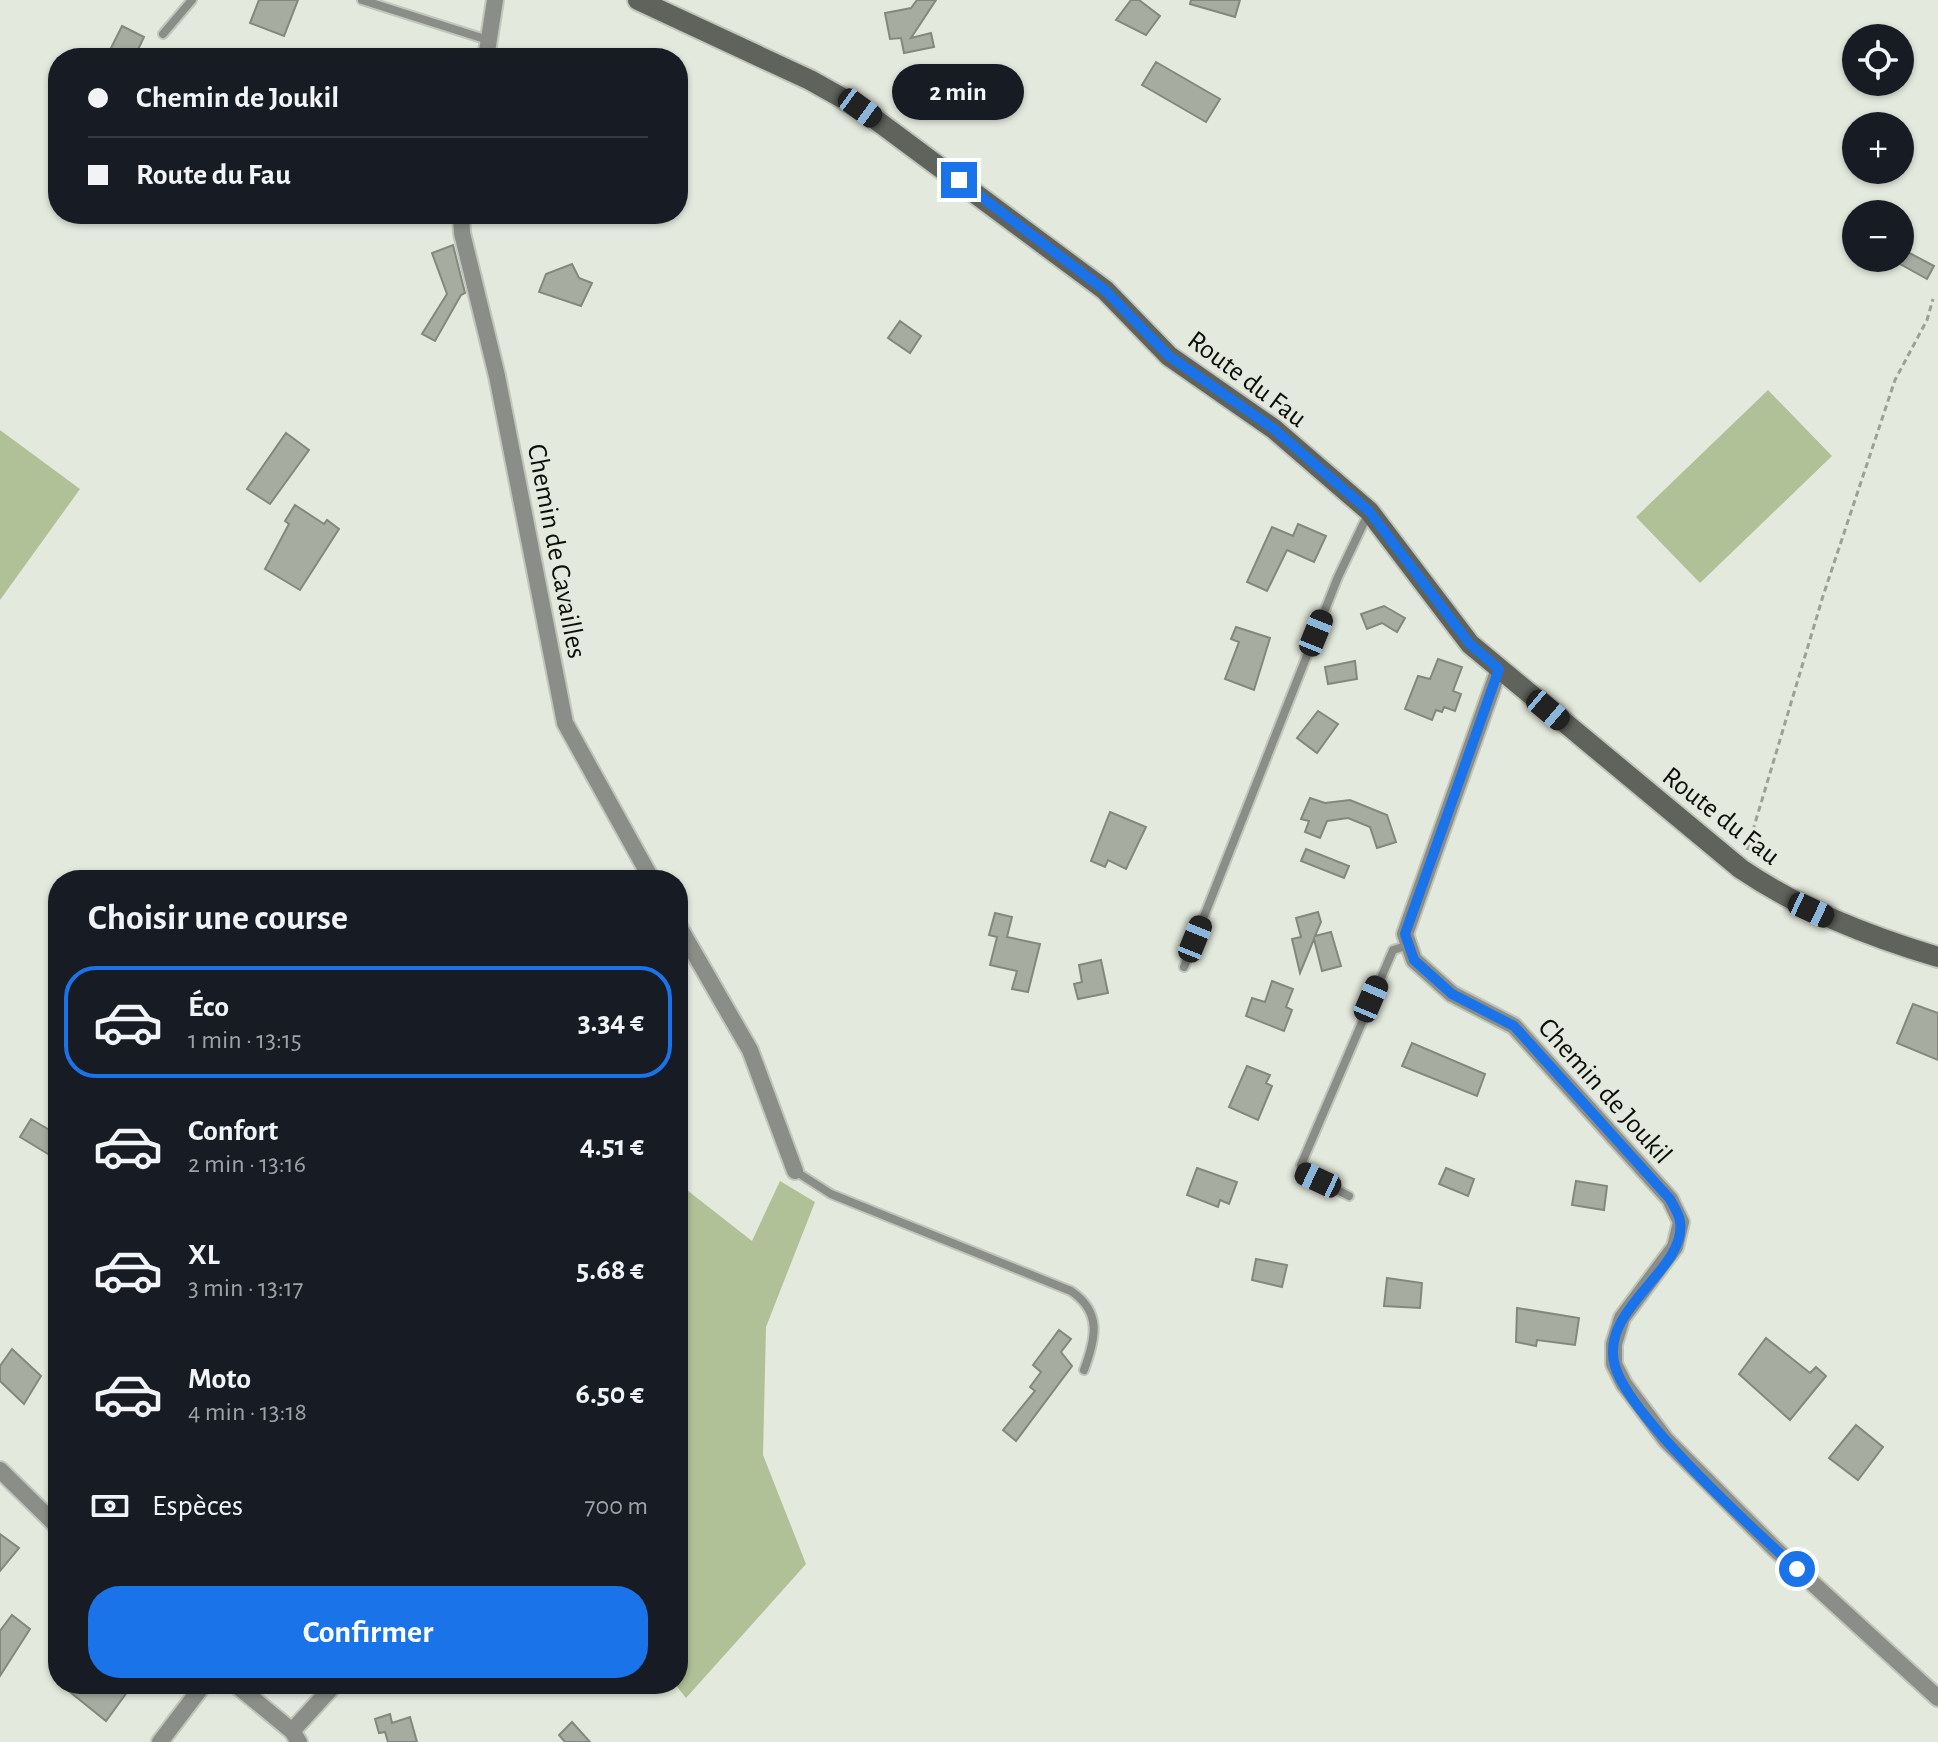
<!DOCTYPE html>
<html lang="fr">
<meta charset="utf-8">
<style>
:root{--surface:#171b24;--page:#20242c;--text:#f1f3f6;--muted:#9ea1a6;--line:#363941;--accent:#1a73e8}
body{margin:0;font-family:"Alegreya Sans",sans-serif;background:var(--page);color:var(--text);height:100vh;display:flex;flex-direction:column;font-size:30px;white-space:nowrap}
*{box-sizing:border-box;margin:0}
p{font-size:26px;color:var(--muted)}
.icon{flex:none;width:44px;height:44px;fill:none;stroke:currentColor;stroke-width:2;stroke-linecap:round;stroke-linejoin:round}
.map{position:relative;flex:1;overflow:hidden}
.drawer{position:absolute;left:48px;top:870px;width:640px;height:824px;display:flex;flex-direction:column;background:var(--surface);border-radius:32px;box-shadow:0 2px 6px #0004}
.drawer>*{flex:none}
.banner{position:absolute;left:48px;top:48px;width:640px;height:176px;border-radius:32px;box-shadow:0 2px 6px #0004;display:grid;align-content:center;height:176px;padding:0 40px;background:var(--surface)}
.fabs{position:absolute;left:1842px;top:24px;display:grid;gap:16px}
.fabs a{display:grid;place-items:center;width:72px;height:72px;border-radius:50%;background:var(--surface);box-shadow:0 2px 6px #0004;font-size:40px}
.end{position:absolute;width:36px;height:36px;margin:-18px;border:10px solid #1a73e8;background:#fff;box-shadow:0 0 0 4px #fff}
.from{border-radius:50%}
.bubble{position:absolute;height:56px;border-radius:28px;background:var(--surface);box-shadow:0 2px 6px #0004;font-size:26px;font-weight:700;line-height:56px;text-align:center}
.car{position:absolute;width:24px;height:48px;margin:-24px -12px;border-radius:10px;box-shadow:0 0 6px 2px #0007;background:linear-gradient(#222 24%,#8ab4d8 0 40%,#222 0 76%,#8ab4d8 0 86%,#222 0)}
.banner b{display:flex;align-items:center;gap:28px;height:76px;font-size:30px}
.banner b+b{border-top:2px solid var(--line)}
.banner i{width:20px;height:20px;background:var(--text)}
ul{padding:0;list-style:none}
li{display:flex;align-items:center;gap:24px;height:112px;margin:0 16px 12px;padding:0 24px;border:4px solid transparent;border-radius:32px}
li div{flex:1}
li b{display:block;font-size:30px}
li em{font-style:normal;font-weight:700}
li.on{border-color:var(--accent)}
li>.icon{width:72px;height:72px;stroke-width:1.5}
h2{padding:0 40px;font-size:36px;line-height:96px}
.pay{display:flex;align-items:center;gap:20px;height:88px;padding:0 40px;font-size:30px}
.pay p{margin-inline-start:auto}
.button{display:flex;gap:16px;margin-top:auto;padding:16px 40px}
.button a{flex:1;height:92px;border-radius:32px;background:var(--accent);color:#fff;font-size:32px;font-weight:700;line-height:92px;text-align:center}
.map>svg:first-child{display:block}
.green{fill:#b0c097}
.building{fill:#a7aca0;stroke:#83887d;stroke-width:2}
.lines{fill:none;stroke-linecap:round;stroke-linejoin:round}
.lane-casing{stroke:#c1c6bb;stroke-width:12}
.street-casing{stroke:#c1c6bb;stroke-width:20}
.secondary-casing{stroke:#c1c6bb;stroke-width:24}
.path{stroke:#9ca096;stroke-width:3;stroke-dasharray:6 4;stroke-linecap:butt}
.lane{stroke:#8b8d88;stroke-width:8}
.street{stroke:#8b8d88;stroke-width:16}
.secondary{stroke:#60635c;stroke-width:20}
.route{stroke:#1a73e8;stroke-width:10}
.labels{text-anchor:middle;stroke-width:6;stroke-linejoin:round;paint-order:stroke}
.street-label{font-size:28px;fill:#0c0e0a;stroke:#e4e9dd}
</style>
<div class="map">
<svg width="1938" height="1742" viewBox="0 0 1938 1742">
<rect width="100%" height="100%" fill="#e4e9dd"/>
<path class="green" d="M1768 390 1832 456 1700 583 1636 517Z
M0 430 80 489 0 600Z
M780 1181 815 1202 766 1327 763 1455 806 1564 686 1698 675 1684H678V1183L752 1241Z"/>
<path class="building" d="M259 0H298L284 36 250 23Z
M917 0H936L911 38 931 33 934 47 904 53 901 38 890 39 885 13 911 8Z
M1131 0H1139L1160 16 1146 35 1116 20Z
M1191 0H1240L1235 17 1190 4Z
M122 26 144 37 134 58H106Z
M1156 62 1220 99 1206 122 1142 85Z
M453 245 465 293 461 295 435 341 422 334 447 294 432 253Z
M1900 248 1934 266 1927 279 1900 264Z
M572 264 579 278 592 283 581 306 539 292 546 274Z
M900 321 921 336 910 353 888 338Z
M286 433 309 450 270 504 247 489Z
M295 505 324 524 327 520 339 529 300 590 265 569 289 524 285 521Z
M1298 524 1326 536 1314 562 1287 550 1267 591 1247 582 1272 527 1293 536Z
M1384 606 1405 618 1397 632 1382 623 1367 629 1361 614Z
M1236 627 1270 638 1254 690 1225 679 1239 642 1231 639Z
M1438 659 1462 667 1453 691 1461 694 1455 711 1444 707 1442 712 1436 710 1432 720 1405 709 1418 676 1430 679Z
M1355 661 1357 679 1328 684 1325 667Z
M1318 711 1338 724 1317 753 1297 738Z
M1310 798 1325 803 1350 800 1387 815 1396 842 1377 848 1370 827 1348 818 1327 821 1320 838 1305 832 1309 821 1301 819Z
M1110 812 1146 827 1126 869 1108 860 1105 867 1091 861Z
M1306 849 1349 866 1344 878 1301 861Z
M1318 912 1321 922 1315 936 1331 932 1341 966 1322 971 1314 939 1300 973 1292 939 1301 937 1296 918Z
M995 913 1012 917 1007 937 1040 944 1028 992 1012 989 1017 971 990 965 997 937 989 935Z
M1101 960 1108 993 1078 999 1074 984 1082 982 1079 965Z
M1272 981 1293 989 1286 1007 1292 1010 1284 1031 1246 1016 1252 998 1265 1002Z
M1913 1004 1938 1013V1060L1897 1043Z
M1412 1043 1485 1074 1477 1096 1402 1066Z
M1247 1066 1270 1075 1266 1083 1272 1086 1258 1120 1229 1107Z
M31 1119 58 1135V1160L20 1137Z
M1197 1168 1237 1182 1229 1204 1220 1200 1218 1207 1187 1195Z
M1446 1168 1474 1179 1468 1196 1439 1184Z
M1576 1181 1607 1186 1604 1210 1572 1205Z
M1256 1259 1287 1265 1282 1287 1252 1280Z
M1387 1278 1422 1283 1420 1308 1384 1306Z
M1517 1308 1579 1318 1575 1345 1537 1340 1536 1346 1516 1342Z
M1059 1330 1071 1339 1061 1352 1072 1366 1016 1441 1003 1430 1035 1391 1030 1387 1041 1372 1033 1365Z
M1766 1338 1810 1373 1816 1367 1826 1376 1790 1420 1739 1374Z
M12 1349 41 1376 24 1404 0 1381V1366Z
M1856 1425 1883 1447 1858 1480 1829 1458Z
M0 1534 19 1548 0 1571Z
M12 1615 30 1629 0 1676V1631Z
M60 1684H133L106 1721Z
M390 1714 392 1723 410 1717 417 1742H388L385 1732 379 1733 375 1719Z
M572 1722 590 1742H565L559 1735Z"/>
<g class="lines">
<defs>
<path id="lane" d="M362 0 488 40
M163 34 192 0
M1184 967 1338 577 1369 512
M795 1171 831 1194 1071 1291C1102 1312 1096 1338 1084 1370
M1349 1196 1304 1173 1301 1165 1393 950 1409 945"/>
<path id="street" d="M486 58 495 0
M461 214 462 233 497 376 565 723 652 880
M1499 669 1405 934 1414 960 1452 994 1514 1026 1670 1199 1681 1222 1675 1247 1622 1318 1614 1344V1364L1624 1384 1666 1440 1774 1548 1938 1698
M678 925 750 1050 795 1171
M0 1470 58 1527
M235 1684 292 1731 299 1742
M292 1731 335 1684
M160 1742 204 1684"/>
<path id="secondary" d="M638 0 810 80 860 108 1105 290 1169 356 1274 429 1369 511 1470 644 1741 869C1802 910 1868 936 1938 957"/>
</defs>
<use href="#lane" class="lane-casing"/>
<use href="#street" class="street-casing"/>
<use href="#secondary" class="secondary-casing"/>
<path class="path" d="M1747 850 1823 596 1895 380 1927 320 1933 299"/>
<use href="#lane" class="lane"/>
<use href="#street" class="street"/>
<use href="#secondary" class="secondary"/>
</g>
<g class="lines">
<path class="route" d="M959 180 1105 290 1169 356 1274 429 1369 511 1470 644 1499 669 1405 934 1414 960 1452 994 1514 1026 1670 1199C1673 1205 1679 1214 1680 1221 1688 1269 1598 1309 1615 1366 1629 1416 1754 1530 1797 1569"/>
</g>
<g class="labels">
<g class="street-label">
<text transform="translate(1248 378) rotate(37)" y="10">Route du Fau</text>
<text transform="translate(558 551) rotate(79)" y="10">Chemin de Cavailles</text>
<text transform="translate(1722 815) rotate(38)" y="10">Route du Fau</text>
<text transform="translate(1606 1090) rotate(48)" y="10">Chemin de Joukil</text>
</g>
</g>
</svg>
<div class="fabs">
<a><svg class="icon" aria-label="locate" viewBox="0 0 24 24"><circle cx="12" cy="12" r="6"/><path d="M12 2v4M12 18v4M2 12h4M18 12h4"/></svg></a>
<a>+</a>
<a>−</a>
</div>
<i class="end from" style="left:1797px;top:1569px"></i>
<i class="end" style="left:959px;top:180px"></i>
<div class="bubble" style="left:892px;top:64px;width:132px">2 min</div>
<i class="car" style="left:860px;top:108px;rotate:126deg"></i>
<i class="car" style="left:1316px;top:633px;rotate:22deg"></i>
<i class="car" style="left:1548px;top:710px;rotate:130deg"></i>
<i class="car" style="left:1811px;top:910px;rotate:115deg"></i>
<i class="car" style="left:1195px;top:939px;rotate:22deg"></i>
<i class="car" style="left:1371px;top:999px;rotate:23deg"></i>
<i class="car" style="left:1318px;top:1180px;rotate:295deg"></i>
<div class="banner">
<b><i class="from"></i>Chemin de Joukil</b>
<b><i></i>Route du Fau</b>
</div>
<section class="drawer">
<h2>Choisir une course</h2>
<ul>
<li class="on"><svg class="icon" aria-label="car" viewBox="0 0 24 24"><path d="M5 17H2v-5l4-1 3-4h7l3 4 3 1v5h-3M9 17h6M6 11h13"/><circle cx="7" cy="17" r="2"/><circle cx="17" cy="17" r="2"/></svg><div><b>Éco</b><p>1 min · 13:15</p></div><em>3.34 €</em></li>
<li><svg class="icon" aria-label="car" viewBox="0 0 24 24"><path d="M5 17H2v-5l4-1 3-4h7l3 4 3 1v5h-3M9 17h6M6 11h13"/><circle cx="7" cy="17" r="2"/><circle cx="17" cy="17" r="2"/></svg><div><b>Confort</b><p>2 min · 13:16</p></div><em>4.51 €</em></li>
<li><svg class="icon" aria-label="car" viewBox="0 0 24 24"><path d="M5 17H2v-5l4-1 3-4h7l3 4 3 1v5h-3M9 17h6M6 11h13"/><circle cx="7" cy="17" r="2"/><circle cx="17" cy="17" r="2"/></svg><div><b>XL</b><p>3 min · 13:17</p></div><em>5.68 €</em></li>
<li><svg class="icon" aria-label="car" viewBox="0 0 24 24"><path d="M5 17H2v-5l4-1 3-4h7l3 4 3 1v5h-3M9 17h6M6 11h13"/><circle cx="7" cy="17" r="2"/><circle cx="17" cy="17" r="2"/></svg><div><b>Moto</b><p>4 min · 13:18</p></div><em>6.50 €</em></li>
</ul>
<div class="pay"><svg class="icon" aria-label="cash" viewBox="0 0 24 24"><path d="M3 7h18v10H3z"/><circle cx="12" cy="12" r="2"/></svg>Espèces<p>700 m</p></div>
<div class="button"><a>Confirmer</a></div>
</section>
</div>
